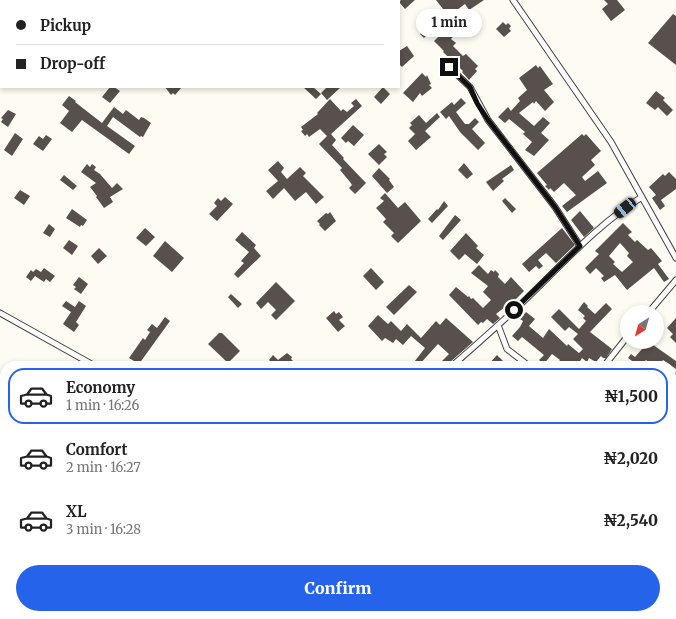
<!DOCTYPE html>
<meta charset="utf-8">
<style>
:root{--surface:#fff;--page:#f6f6f6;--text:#222;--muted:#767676;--line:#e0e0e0;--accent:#2563eb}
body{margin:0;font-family:Merriweather,serif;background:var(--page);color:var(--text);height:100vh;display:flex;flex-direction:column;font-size:15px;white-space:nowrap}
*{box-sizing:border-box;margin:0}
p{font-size:13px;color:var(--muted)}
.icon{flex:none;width:22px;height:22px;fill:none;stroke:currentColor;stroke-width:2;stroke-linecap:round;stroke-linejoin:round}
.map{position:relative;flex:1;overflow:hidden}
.side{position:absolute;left:0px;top:361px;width:676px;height:258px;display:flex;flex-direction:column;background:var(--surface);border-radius:16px 16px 0 0;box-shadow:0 2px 6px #0003}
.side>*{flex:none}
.top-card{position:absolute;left:0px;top:0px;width:400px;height:88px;box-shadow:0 2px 6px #0003;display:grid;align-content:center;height:88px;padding:0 16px;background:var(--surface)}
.needle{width:26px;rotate:217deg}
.buttons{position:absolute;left:620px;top:305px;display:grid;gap:8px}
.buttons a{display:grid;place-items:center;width:44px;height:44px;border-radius:50%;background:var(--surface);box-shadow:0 2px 6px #0003;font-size:20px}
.end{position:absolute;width:18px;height:18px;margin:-9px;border:5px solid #0f0f0f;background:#fff;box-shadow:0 0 0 2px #fff}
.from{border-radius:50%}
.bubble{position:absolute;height:28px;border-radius:14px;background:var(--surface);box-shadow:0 2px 6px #0003;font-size:13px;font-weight:800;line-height:28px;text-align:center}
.car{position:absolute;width:12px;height:24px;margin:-12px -6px;border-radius:5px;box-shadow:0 0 3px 1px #0007;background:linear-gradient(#222 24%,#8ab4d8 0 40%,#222 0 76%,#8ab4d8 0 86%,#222 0)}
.top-card b{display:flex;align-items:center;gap:14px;height:38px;font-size:15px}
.top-card b+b{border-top:1px solid var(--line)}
.top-card i{width:10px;height:10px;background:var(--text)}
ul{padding:7px 0 0;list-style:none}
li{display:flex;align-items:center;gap:12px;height:56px;margin:0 8px 6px;padding:0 8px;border:2px solid transparent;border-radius:16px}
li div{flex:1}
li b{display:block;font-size:15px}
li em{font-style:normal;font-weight:800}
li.active{border-color:var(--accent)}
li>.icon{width:36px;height:36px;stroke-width:1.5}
.button{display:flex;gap:8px;margin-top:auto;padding:8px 16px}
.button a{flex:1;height:46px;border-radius:24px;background:var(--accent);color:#fff;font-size:16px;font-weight:800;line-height:46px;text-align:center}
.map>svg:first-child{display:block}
.building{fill:#57504c;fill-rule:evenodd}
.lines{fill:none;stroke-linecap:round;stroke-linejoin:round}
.minor-casing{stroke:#424242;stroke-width:7}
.minor{stroke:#fff;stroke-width:5}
.route{stroke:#0f0f0f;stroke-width:5}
</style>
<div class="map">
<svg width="676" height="619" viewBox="0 0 676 619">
<rect width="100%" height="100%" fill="#fefbf2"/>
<path class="building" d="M401 0H415L405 9 399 2Z
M436 0H484L469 10 465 4 446 18 458 31 451 39 456 43 453 46 463 56 466 54 478 66 475 69 477 71 469 80 462 72 463 71 443 52 444 51 434 41 439 36 432 30 424 38 420 34 443 9Z
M604 0H617L625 10 611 21 602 9 608 4Z
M673 14 676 16V65L648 43Z
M503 22 506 25 508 23 511 26 509 29 511 31 504 37 496 29Z
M407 46 414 56 402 67 399 64V51Z
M536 65 538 68 540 66 553 84 544 90 554 102 545 111 536 101 534 104 533 102 519 113 534 126 543 117 550 123 541 133 549 140 534 156 525 150 532 142 523 134 525 132 509 119 505 123 498 117 508 107 511 111 520 101 518 98 527 90 519 78Z
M422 73 426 77 427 75 431 84 429 85 432 88 422 96 420 93 413 102 403 93Z
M110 87H114L120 91 110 103 102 97Z
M165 87H182L175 95 173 93 171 95Z
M303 87H313L321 94 316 99Z
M327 87H341L327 100 321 93Z
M383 87 390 94 381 104 374 97Z
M656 91 665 98 663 100 673 110 667 116 658 107 655 110 646 103Z
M69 96 76 101 75 102 102 123 114 107 123 114 126 110 139 120 141 117 144 118 151 123 143 137 141 136 140 137 113 117 107 126 135 146 129 154 82 120 72 132 60 123 69 111 62 105Z
M461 98 466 103 456 112 465 124H469L475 118 479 122 472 129 485 143 478 150 460 132 449 116 446 119 440 112 452 102 454 105Z
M330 99 341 111 343 109 347 112 354 106 351 103 356 99 362 106 331 134 336 140 332 145 344 158 343 159 366 183 355 194 349 188 352 185 350 182 340 170 342 168 319 144 327 136 320 129 309 137 307 134 305 136 301 131 303 130 301 127 318 114 317 113Z
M8 110 16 114 8 127 1 122 3 119 1 118Z
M437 113 440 117 425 131 431 137 416 150 408 141 415 134 409 128 412 125 410 123 419 115 426 123Z
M353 125 364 135 354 146 348 141 346 143 341 138Z
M15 133 23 139 12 156 4 150Z
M582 134 584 136 586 134 601 151 591 160 595 165 582 177 585 181 598 171 607 183 567 212 562 206 576 195 564 183 554 192 550 188 549 190 545 186 547 185 537 173Z
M46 135 52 139 43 151 33 144 39 136 43 139Z
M379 144 387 152 384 154 387 157 379 165 368 154Z
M278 161 284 168 281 172 287 179 300 167 306 173 303 176 324 197 316 204 306 192 295 201 284 188 273 199 266 191 278 181 268 170Z
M464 163 473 174 467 179 458 170Z
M87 164 90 167 92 164 96 167 94 170 100 174 112 188 117 183 123 189 110 197 113 202 104 208 96 197 97 196 90 187 96 183 81 172Z
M511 165 514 170 502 179 504 181 493 191 486 182Z
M379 168 390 179 389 180 394 187 387 193 372 176Z
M669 172 676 179V189L661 200 665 206 660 210 652 198 656 195 649 187 663 174 665 176Z
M64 175 77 186 73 190 60 180Z
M20 190 30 196 24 205 14 198Z
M385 193 398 208 405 202 421 221 398 243 391 236 394 233 383 222 386 219 376 208 384 201 380 198Z
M225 197 233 204 217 221 209 214 217 206 214 203 218 198 221 201Z
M505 198 516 209 512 213 502 201Z
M444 201 448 206 432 223 428 219 437 209 438 210Z
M72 209 87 220 83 226 81 225 80 227 66 218Z
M580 211 594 228 584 237 571 220Z
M330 212 336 221 325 231 319 225 320 224 317 221 326 213 328 214Z
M455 215 461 220 443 240 439 236Z
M623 223 632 232 628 235 635 242 637 240 648 250 651 248 662 261 658 264 669 279 664 282 654 268 627 290 615 275 604 282 601 278 604 276 596 268 590 274 585 268 599 254 595 251ZM620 243 629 253 627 256 633 262 622 272 613 264 615 262 609 256Z
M49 224 55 229 50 237 43 233Z
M145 228 155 237 146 246 136 238Z
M562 228 575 245 556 263 546 253 538 260 543 266 539 269 536 266 529 272 522 264Z
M242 232 256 245 254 248 261 256 238 278 234 274 244 263 241 261 249 252 235 240Z
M466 233 478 246 476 248 484 255 477 264 465 254 459 260 450 251Z
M69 240 78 246 72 255 63 248Z
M165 241 184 258 172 272 153 256Z
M99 248 107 256 98 264 91 256Z
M479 265 488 274 491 270 494 272 495 270 499 274 498 277 505 284 511 277 524 291 513 302 514 305 508 310 505 307 496 314 500 318 493 324 487 319 483 323 481 322 478 325 449 295 456 287 468 297 469 296 471 299 473 298 483 308 491 300 483 292 488 286 471 273Z
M44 268 55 276 50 282 46 279 44 282 35 276 31 281 26 277 31 270 33 272 36 269 41 272Z
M371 268 384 282 376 290 363 276Z
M79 277 88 284 81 294 74 289 76 287 73 285Z
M276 282 295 301 276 320 271 315 276 310 268 302 261 309 256 303Z
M409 285 417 292 394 315 386 307Z
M231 294 242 304 238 308 228 297Z
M66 301 75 307 79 301 86 306 76 322 79 325 74 332 63 324 71 312 62 306Z
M584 302 588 306 587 307 595 314 606 303 612 309 590 332 612 349 606 358H603L601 356 596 362 589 358 587 362 582 358 577 366H573L570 363 568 366H556L560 360 552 354 544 364 539 360 544 355 522 337 518 341 512 336 520 327 523 321 520 319 526 312 535 319 529 326 543 338 549 329 567 346 568 344 579 353 583 349 573 339 578 334 569 327 565 331 551 317 559 309 579 329 586 321 583 318 585 316 578 310Z
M334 311 336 314 339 312 343 317 339 320 345 326 338 332 326 318Z
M378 315 388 324 391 321 401 331 407 324 421 338 436 321 440 325 446 318 473 342 449 363 448 366H437L449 354 438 344 418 366H411L425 348 411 336 403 345 396 339 393 343 385 338 382 341 368 326Z
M165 317 170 321 139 364 129 358 143 338 145 340 150 332 147 330 152 324 157 328Z
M676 318V343L670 337 673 334 667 328Z
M219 333H222L240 351 228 363 208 344Z
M642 342H649L676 361V369L663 360 658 366H653L646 360 641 366H633L635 363 628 358 631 354 635 357 642 349 639 346Z
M287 353 292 357 291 359 294 362 290 366H268L271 362 269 360 273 355 278 360Z
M497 355 504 362 501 366H487Z
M676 372V392L671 389V379Z
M671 411 676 414V430L671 437Z
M262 614H281L288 619H269Z
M311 614H332L328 619H317Z
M336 614H363L369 619H342Z
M486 614H511L509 619H483Z"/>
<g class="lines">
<defs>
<path id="minor" d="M513 0 611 142 676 258
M449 67 470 87 488 120 555 207 580 246
M649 312 676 280
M0 313 95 366
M498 325 507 349 529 366
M452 366C476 345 500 324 523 302 561 266 596 225 642 197
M604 366 627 337
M671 459 676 453
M671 474 676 477
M399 614 406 619
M592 614 602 619"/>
</defs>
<use href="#minor" class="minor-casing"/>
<use href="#minor" class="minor"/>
</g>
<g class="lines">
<path class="route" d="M449 67 470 87 477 103 488 120 555 207 580 246 514 310"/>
</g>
</svg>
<div class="buttons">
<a><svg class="needle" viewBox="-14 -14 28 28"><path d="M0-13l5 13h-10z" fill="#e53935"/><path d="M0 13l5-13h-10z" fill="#767676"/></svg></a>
</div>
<i class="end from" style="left:514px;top:310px"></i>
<i class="end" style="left:449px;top:67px"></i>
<div class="bubble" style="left:416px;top:9px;width:66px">1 min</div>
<i class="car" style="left:625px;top:208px;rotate:231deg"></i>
<div class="top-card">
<b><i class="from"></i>Pickup</b>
<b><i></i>Drop-off</b>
</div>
<section class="side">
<ul>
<li class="active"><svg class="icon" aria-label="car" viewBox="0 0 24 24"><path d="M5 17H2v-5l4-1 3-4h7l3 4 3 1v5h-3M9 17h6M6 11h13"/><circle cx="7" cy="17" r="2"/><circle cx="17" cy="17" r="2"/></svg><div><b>Economy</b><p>1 min · 16:26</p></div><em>₦1,500</em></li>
<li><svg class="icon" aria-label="car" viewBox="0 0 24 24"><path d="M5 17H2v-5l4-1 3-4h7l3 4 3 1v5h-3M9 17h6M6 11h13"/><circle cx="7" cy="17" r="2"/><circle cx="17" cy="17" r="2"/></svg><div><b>Comfort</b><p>2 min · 16:27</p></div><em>₦2,020</em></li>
<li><svg class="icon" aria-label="car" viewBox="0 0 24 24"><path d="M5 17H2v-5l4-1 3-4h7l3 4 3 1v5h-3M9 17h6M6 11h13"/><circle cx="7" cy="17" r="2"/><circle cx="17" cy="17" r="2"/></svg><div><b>XL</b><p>3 min · 16:28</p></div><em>₦2,540</em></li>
</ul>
<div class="button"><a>Confirm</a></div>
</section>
</div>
